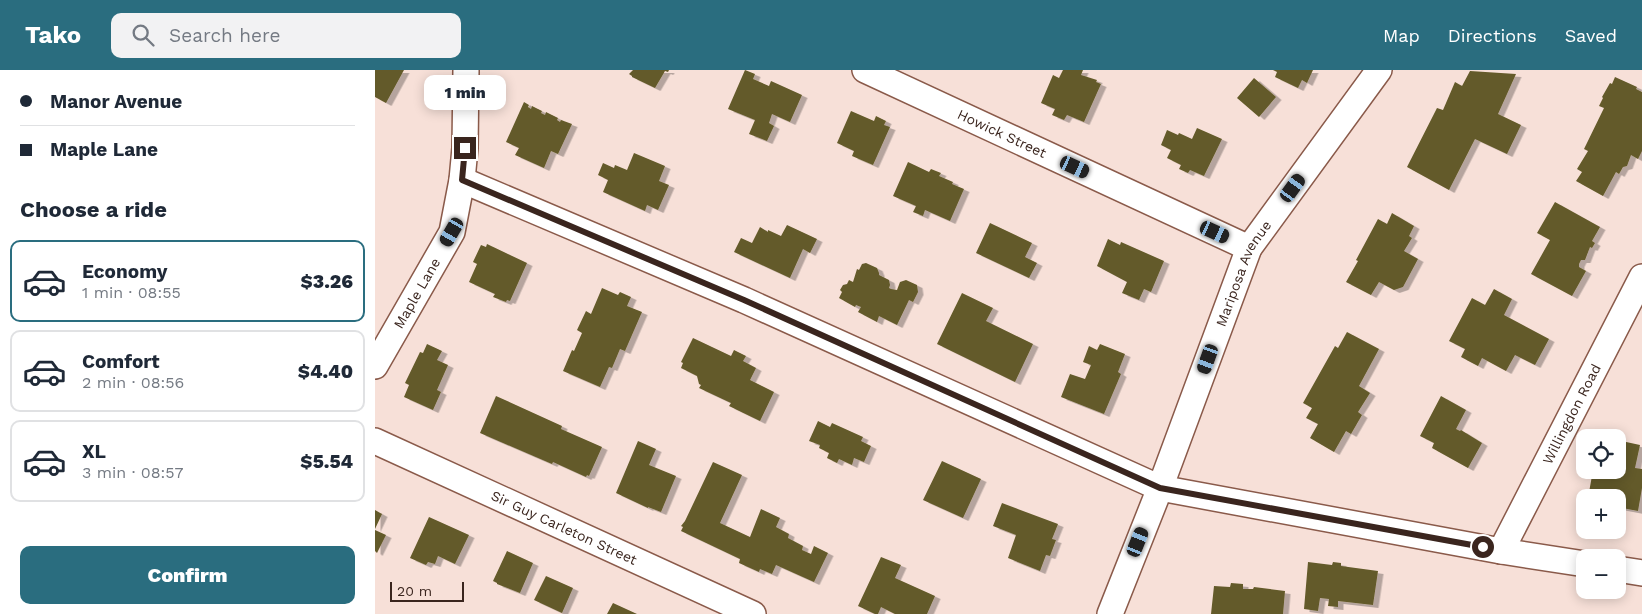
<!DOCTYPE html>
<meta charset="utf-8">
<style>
:root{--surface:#fff;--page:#f2f2f3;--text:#1f2937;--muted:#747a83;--line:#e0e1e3;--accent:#2a6d7f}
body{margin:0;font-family:"Work Sans",sans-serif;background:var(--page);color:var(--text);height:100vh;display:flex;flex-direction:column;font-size:19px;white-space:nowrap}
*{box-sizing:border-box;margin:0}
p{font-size:16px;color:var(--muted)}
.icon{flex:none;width:28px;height:28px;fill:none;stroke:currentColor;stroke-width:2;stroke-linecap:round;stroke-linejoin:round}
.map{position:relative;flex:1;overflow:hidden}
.details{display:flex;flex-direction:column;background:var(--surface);width:375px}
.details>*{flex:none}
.guide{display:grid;align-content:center;height:110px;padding:0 20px;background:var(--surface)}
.tools{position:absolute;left:1201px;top:359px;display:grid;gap:10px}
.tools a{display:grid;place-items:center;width:50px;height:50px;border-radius:10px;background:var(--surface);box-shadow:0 2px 12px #0003;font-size:25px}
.scale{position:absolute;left:15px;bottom:12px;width:74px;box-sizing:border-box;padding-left:5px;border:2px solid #3a251e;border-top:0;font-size:14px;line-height:18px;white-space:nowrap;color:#3a251e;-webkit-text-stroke:4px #f7e0d8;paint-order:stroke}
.end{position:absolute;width:22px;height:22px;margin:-11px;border:6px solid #3a251e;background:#fff;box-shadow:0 0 0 2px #fff}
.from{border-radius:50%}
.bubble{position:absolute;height:35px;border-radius:10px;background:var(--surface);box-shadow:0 2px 12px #0003;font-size:16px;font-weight:800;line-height:35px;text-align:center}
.car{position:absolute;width:15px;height:30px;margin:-15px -8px;border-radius:6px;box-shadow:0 0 4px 1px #0007;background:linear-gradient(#222 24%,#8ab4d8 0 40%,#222 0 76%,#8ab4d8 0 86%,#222 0)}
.guide b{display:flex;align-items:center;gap:18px;height:48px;font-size:19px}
.guide b+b{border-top:1px solid var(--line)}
.guide i{width:12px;height:12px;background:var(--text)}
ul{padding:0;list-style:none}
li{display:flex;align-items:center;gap:15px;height:82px;margin:0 10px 8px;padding:0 10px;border:2px solid var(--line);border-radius:10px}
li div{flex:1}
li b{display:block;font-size:19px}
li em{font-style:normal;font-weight:800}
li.current{border-color:var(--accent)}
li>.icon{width:45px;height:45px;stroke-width:1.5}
h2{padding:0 20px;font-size:22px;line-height:60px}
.primary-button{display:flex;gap:10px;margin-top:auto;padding:10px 20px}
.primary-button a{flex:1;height:58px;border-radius:10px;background:var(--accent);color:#fff;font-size:20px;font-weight:800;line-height:58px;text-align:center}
header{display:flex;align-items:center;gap:30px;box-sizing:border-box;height:70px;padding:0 25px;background:var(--accent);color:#fff}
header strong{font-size:24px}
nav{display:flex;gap:28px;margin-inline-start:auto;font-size:18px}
.search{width:350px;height:45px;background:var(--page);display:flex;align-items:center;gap:12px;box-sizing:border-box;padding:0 18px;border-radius:10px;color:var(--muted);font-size:19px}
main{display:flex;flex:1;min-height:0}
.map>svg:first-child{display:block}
.building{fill:#635a29;filter:url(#shadow)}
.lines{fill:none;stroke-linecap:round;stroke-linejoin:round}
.minor-casing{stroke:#8a5a4a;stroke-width:28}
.minor{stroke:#fff;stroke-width:25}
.route{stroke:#3a251e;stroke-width:6}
.labels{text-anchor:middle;stroke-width:5;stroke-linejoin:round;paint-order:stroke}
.street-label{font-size:14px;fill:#3a251e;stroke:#f7e0d8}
</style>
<header>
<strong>Tako</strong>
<div class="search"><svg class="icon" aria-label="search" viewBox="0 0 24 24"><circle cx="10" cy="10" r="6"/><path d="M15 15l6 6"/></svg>Search here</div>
<nav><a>Map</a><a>Directions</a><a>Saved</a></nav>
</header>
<main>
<section class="details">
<div class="guide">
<b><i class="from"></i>Manor Avenue</b>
<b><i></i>Maple Lane</b>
</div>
<h2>Choose a ride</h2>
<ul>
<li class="current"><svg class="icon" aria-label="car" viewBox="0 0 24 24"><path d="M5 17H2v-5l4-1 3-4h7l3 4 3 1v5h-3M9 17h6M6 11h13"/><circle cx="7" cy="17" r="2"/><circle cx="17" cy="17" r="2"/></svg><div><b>Economy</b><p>1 min · 08:55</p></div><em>$3.26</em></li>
<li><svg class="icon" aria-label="car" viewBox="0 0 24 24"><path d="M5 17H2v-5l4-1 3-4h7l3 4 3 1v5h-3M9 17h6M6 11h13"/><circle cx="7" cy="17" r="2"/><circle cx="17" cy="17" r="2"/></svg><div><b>Comfort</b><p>2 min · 08:56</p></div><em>$4.40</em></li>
<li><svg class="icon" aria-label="car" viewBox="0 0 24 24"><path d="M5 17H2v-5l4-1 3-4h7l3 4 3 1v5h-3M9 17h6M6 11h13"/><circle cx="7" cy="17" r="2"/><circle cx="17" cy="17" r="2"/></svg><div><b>XL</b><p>3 min · 08:57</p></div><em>$5.54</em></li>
</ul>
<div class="primary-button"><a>Confirm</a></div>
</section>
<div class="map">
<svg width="1267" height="544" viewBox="0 0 1267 544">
<defs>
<filter id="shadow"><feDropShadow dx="5.5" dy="3" stdDeviation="0" flood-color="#0004"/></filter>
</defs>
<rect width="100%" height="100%" fill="#f7e0d8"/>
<path class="building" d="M0 0H29L11 33 0 27Z
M258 0H294L293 2 290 1 280 18 257 7V6L254 4Z
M370 0 380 4 378 9 394 16 396 11 427 25 415 52 397 44 394 53 399 56 392 71 374 64 380 50 353 39Z
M688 0H708L706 5 722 10 721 12 726 14 709 52 692 45 689 50 677 45 680 39 666 33 678 5 684 8Z
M898 0H938L932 13 927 10 923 18 900 7 902 2Z
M1095 1 1141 4 1123 44 1146 55 1132 84 1100 69 1074 120 1032 97 1062 38 1068 40 1080 12 1087 16Z
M1240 7 1262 17 1261 19 1267 22V81L1263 89 1256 85 1252 96 1248 97 1244 104 1241 102 1228 126 1201 111 1207 102 1202 99 1213 81 1209 79 1229 38 1224 36 1228 28 1227 27 1235 13 1237 14Z
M879 8 901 27 884 47 862 28Z
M149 32 154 35 153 37 156 39 157 36 167 41 166 43 170 45 171 42 183 48 182 50 185 52 186 50 197 54 183 84 176 81 169 98 140 85 144 78 131 72Z
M476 41 499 51 501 46 511 51 509 55 515 57 498 95 477 86 479 81 462 73Z
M822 58 847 69 829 106 815 100 813 103 804 99 806 95 792 88 796 80 786 75 792 60 803 65 804 63 817 69Z
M259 83 290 96 284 111 294 115 283 140 272 135 270 141 228 122 233 110 223 105 228 93 239 98 240 95 252 100Z
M533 92 554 102 556 99 566 103 564 106 578 112 577 114 589 119 575 151 550 140 548 146 538 142 541 136 518 126Z
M1180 132 1225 157 1217 171 1220 173 1217 178 1215 177 1210 190H1206L1204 194V197L1211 201 1197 226 1156 204 1175 170 1162 163Z
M1017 143 1039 156 1034 166 1037 168 1029 181 1043 189 1028 217 1019 220 1004 212 996 225 971 212 983 191 981 190 1003 149 1012 154Z
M615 153 657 173 650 187 662 193 654 208 601 183Z
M412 155 442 169 435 183 428 179 415 208 359 182 366 168 377 173 385 157 393 162V160L406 166Z
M733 169 745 175 746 172 789 191 776 222 769 219 764 230 747 223 752 212 722 196Z
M112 174 152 193 135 231 132 230 131 232 118 227 120 224 94 212 102 194 98 192 106 175 111 177Z
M491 193 502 198 504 203V205L514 210 515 215 514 218 516 219 522 220 525 212 531 210 542 215 543 222 538 232 534 230 522 255 504 246 502 252 483 242 486 237 481 235 480 237 464 228 467 222 465 220 468 215 472 214 474 210 478 212 482 199 484 200 487 194Z
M227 218 243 225 245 222 256 227 252 236 267 242 250 281 245 279 237 298 234 297 225 317 188 301 197 280 199 281 207 263 202 260 211 241 216 244Z
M1119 219 1137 229 1129 245 1174 269 1160 295 1140 285 1131 301 1107 288 1103 296 1086 287 1090 279 1074 271 1097 228 1110 235Z
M587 223 618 238 611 251 658 274 640 312 562 274Z
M972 262 1004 279 984 316 995 323 983 342 987 345 976 364 971 361 959 382 935 368 943 354 931 348 937 338 928 333 960 276 963 278Z
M318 268 356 286 359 280 371 286 368 291 381 298 375 310 399 322 385 351 354 336 356 333 324 318 326 315 324 314 322 306 306 298 308 293 306 292Z
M52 274 67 281 62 290 73 295 62 320 66 322 58 340 29 327 34 315 30 313 45 282 48 283Z
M725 274 750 284 743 302 746 304 729 344 686 327 695 304 710 309 716 295 708 292 714 276 722 280Z
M121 326 187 356 186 359 227 377 214 406 212 405 211 407 178 392 177 394 105 363Z
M1066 326 1091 340 1081 359 1085 361 1086 360 1107 373 1093 398 1057 378 1059 373 1045 366Z
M443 351 455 357 457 353 488 367 486 371 496 376 489 392 479 388 477 395 464 389 462 393 452 388 454 383 444 378 445 375 434 371Z
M1242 370 1265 375 1260 398 1267 399V418L1263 441 1242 437V428H1213L1218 400H1242Z
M263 371 281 379 274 395 301 406 286 442 273 437V438L241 423Z
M567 391 606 409 588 448 548 430Z
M338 392 367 405 345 453 375 467 386 439 405 448 401 457 414 464 413 468 428 476 427 480 436 484 439 476 453 483 439 512 401 495 397 504 385 499 384 502 364 493 365 489 306 461 308 457 306 456 310 451Z
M627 433 683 454 677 469 681 470 675 486 671 485 665 501 633 488 641 465 618 456Z
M0 440 7 444 0 459Z
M54 447 94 465 80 494 63 486 60 494 53 492 51 495 35 488Z
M0 460 11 465 2 483 0 481Z
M132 481 158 493 145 523 122 514V513L118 511Z
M506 487 526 495 520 508 560 526 552 544H520L506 537 503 544H500L483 536Z
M933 492 957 495 958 492 966 493V496L1003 501 998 535 963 531V537L953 536 954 529 945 528 943 541 929 539Z
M171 506 198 518 187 543 159 530Z
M856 513 868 514V519H878L879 517 910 521 908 544H836L839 516 855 517Z
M238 533 262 544H232Z"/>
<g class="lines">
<defs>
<g id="minor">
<path id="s1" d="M490 0 874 178"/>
<path d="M87 110 369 230 785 418 1126 481 1210 494"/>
<path id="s2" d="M0 296 77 162 87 110 90 78 91 0"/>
<path id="s3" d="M0 371 378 544"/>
<path id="s4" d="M1126 481 1267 207"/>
<path d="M1242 499 1267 503"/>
<path id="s5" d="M735 544 785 418 874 178 1004 0"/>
</g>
</defs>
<use href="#minor" class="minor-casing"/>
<use href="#minor" class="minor"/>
</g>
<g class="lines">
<path class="route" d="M90 78 87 110 369 230 785 418 1108 477"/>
</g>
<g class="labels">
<g class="street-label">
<text dy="5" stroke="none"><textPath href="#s1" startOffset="151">Howick Street</textPath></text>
<text dy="5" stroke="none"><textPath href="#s5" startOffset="366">Mariposa Avenue</textPath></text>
<text dy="5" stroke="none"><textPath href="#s2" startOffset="84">Maple Lane</textPath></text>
<text dy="5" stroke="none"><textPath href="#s4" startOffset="154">Willingdon Road</textPath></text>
<text dy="5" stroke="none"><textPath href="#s3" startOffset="208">Sir Guy Carleton Street</textPath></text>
</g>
</g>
</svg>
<div class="tools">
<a><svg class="icon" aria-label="locate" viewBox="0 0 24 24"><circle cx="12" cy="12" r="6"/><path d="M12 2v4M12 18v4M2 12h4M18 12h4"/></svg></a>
<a>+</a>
<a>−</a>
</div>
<div class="scale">20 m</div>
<i class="end from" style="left:1108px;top:477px"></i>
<i class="end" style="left:90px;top:78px"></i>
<div class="bubble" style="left:49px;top:5px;width:82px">1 min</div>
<i class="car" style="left:700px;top:97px;rotate:115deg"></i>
<i class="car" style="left:918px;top:118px;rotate:36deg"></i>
<i class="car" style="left:77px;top:162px;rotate:210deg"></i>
<i class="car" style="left:840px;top:162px;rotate:115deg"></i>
<i class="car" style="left:833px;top:289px;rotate:200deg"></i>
<i class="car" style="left:763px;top:472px;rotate:22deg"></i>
</div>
</main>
